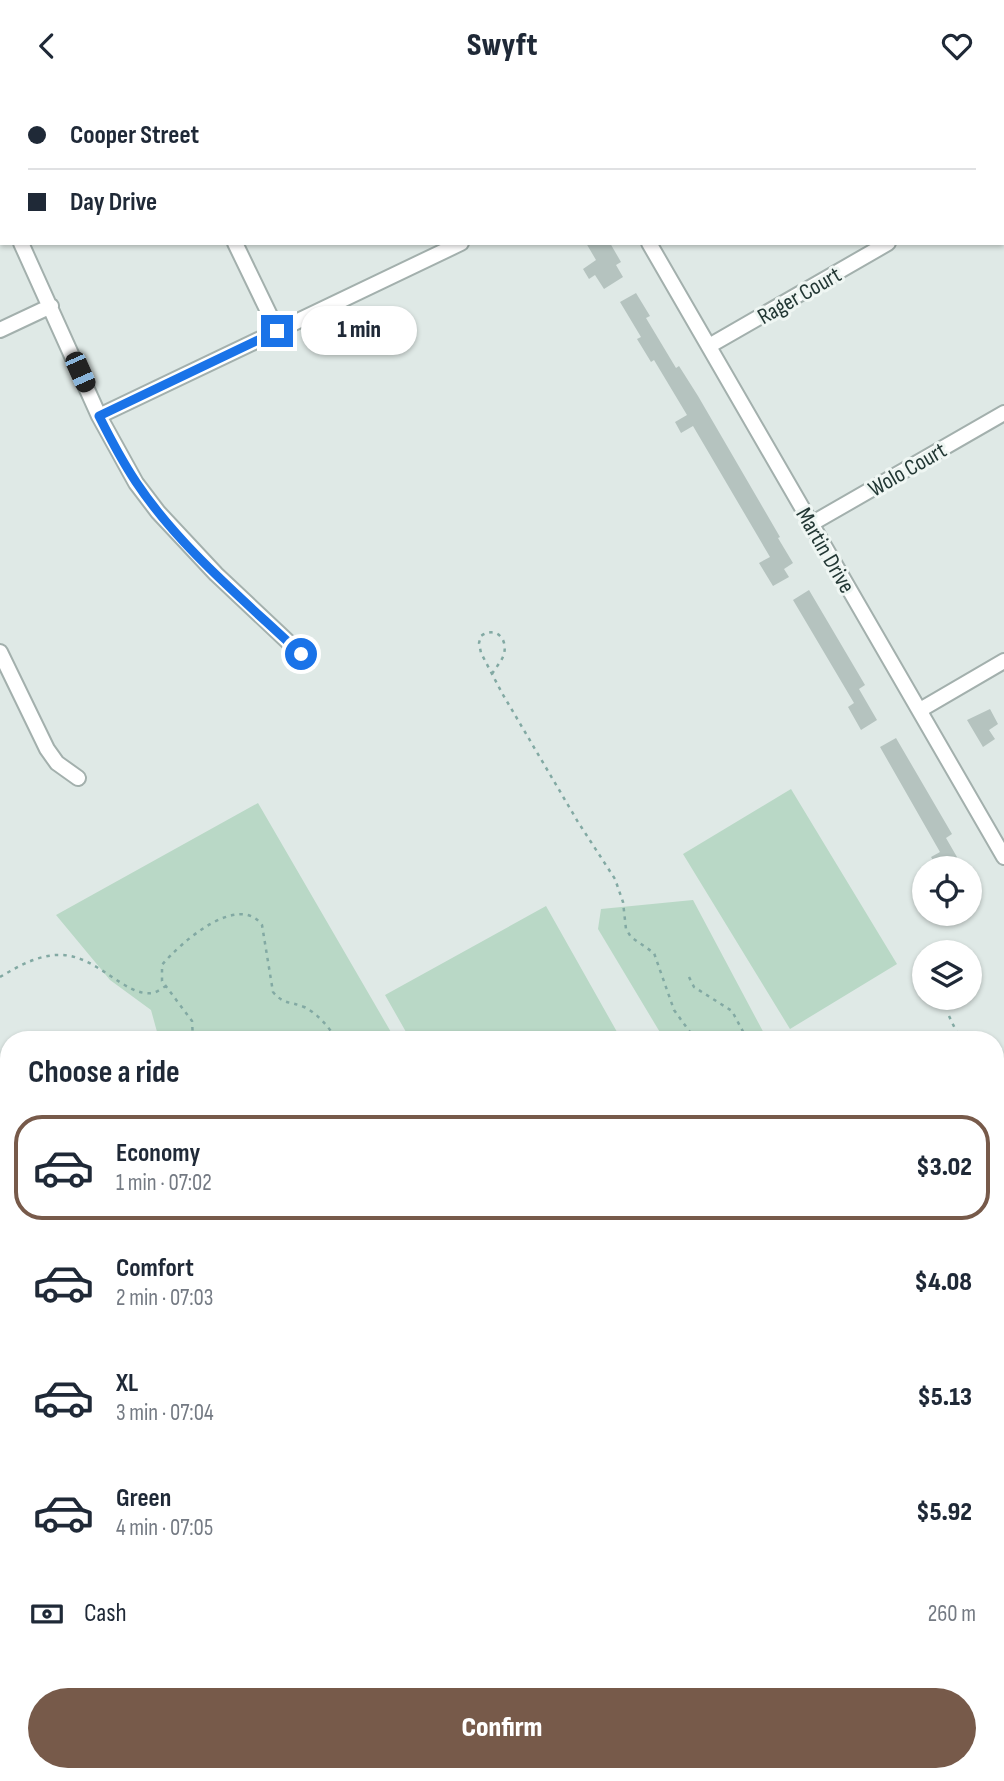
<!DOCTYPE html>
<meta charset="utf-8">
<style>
:root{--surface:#fff;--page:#f2f2f3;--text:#1f2937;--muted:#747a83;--line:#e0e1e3;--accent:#775a4a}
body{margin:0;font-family:"Sofia Sans Condensed",sans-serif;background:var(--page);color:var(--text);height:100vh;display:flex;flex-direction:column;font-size:26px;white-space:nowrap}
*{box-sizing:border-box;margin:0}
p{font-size:23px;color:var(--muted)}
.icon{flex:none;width:38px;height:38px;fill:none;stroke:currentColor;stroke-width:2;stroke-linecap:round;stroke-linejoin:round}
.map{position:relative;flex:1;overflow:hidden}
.panel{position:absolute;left:0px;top:940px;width:1004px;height:751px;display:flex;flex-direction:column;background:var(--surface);border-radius:28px 28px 0 0;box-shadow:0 2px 5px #0004}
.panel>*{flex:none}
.banner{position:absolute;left:0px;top:0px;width:1004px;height:154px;box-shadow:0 2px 5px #0004;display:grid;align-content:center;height:154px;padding:0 28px;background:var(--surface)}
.tools{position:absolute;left:912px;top:765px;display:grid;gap:14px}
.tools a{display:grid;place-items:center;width:70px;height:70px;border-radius:50%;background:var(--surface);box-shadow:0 2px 5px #0004;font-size:35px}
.end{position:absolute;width:32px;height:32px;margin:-16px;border:9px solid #1a73e8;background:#fff;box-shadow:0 0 0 4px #fff}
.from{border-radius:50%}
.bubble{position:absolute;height:49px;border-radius:24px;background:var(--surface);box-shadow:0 2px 5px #0004;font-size:23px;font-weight:800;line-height:49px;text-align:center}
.car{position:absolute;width:21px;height:42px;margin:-21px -10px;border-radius:9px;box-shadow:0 0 5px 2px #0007;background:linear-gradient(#222 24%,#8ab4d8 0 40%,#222 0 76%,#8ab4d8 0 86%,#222 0)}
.banner b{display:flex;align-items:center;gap:24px;height:66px;font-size:26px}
.banner b+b{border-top:2px solid var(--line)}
.banner i{width:18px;height:18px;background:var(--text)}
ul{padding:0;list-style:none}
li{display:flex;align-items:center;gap:21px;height:105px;margin:0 14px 10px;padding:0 14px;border:4px solid transparent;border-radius:28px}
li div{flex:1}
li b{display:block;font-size:26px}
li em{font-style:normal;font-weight:800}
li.on{border-color:var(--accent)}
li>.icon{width:63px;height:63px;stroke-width:1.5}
h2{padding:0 28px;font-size:32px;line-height:84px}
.pay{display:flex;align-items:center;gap:18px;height:77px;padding:0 28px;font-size:26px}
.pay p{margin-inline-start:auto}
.cta{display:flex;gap:14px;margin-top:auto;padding:14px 28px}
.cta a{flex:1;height:80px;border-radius:42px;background:var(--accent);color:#fff;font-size:28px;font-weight:800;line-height:80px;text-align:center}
header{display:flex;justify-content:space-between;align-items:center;height:91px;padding:0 28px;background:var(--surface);font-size:32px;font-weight:800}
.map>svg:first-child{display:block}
.green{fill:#b9d8c6}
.building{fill:#b5c3bf}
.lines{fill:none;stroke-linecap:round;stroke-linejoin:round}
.minor-casing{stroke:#a3b0ad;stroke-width:18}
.path{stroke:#82a9a3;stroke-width:2.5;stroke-dasharray:3.5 5;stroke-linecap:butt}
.minor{stroke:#fff;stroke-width:14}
.route{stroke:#1a73e8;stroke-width:9}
.labels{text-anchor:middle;stroke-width:6;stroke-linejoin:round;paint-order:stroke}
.street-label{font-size:23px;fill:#223734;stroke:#eff6f3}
</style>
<header><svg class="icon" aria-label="back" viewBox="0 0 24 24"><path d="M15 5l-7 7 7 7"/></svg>Swyft<svg class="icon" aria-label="heart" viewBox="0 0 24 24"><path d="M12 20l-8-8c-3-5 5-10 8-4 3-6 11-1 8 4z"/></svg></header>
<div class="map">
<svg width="1004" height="1690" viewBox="0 0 1004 1690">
<rect width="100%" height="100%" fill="#dfe9e6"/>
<path class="green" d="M791 698 897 873 790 938 683 763Z
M258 712 395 948H159L151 919 110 889 56 824Z
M693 809 767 948H664L598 838 601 818Z
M546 815 621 948H410L385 904Z
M1004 1347V1690H406L421 1682H996V1352Z"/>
<path class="building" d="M586 152H610L621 171 616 174 623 186 604 198 595 184 589 188 583 178 596 169Z
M636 202 650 225 646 227 676 277 679 275 698 305 780 446 778 447 793 472 784 478 789 486 773 495 759 472 770 466 693 335 681 342 675 331 687 324 654 269 651 271 637 248 641 246 620 211Z
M809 499 865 594 859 598 877 629 861 639 848 616 854 612 793 509Z
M990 618 998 633 989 639 995 648 983 656 967 629Z
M896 647 952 743 946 747 957 766 955 768 960 777H938L931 766 940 761 880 656Z"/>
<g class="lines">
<defs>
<path id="minor" d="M161 0 162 2
M383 0V2
M713 2 716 0
M0 106 2 110
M21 152 99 325 136 392 158 421 216 483 301 563
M235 152 277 239
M649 152 1004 766
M0 239 51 215
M709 255 888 152
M99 325 461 152
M811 433 1004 322
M0 561 47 658 57 672 78 687
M920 619 1004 570
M996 1315 1004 1310
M0 1451 9 1446
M996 1475 1004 1472
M0 1594 9 1610
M86 1682 99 1690
M126 1682 139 1690
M640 1682 674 1690
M858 1682 862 1690
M341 1690 356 1682"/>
</defs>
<use href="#minor" class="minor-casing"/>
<path class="path" d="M492 583C496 576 502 570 504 563 508 547 495 535 481 545L479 552 481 562 502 602 578 731 615 788 623 811 626 838 631 846 654 862 674 919 695 948
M0 886C19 875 39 863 62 864 97 865 126 906 152 902 156 902 162 897 166 895
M689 886 694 896 732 920 747 948
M949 925 960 948
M193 948 192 930 162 890V874C180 852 238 801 262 834L273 901C284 914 290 910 304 916 317 922 329 936 336 948
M0 1626 9 1638
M61 1682 73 1690"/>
<use href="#minor" class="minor"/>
</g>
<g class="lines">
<path class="route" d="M277 240 99 325C110 347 122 370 136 391 180 457 244 509 301 563"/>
</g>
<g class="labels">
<g class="street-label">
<text transform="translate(799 204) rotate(-30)" y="8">Rager Court</text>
<text transform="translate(907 378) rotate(-30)" y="8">Wolo Court</text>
<text transform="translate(826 459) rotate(60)" y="8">Martin Drive</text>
</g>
</g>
</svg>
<div class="tools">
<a><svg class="icon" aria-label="locate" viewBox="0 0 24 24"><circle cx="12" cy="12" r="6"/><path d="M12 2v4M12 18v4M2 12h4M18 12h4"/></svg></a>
<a><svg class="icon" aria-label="layers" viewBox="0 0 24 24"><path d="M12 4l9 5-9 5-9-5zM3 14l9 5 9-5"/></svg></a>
</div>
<i class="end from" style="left:301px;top:563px"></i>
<i class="end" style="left:277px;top:240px"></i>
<div class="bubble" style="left:301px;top:215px;width:116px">1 min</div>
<i class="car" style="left:80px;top:281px;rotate:156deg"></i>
<div class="banner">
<b><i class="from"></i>Cooper Street</b>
<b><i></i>Day Drive</b>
</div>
<section class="panel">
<h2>Choose a ride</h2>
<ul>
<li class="on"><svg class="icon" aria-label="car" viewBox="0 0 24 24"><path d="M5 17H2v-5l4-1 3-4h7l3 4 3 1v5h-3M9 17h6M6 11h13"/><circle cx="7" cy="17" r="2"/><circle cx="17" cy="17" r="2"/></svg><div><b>Economy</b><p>1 min · 07:02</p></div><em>$3.02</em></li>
<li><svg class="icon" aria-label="car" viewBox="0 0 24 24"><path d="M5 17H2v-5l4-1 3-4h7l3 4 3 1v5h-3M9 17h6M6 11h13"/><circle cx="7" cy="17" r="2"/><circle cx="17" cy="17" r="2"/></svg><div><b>Comfort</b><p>2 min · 07:03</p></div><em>$4.08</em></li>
<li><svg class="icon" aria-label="car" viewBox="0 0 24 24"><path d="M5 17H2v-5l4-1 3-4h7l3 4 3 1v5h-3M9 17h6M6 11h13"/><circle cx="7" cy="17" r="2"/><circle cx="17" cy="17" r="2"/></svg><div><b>XL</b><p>3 min · 07:04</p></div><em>$5.13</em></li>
<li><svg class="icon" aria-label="car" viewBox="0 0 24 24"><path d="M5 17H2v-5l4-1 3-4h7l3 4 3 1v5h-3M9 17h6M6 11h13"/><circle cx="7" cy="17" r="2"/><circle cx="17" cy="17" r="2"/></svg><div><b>Green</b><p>4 min · 07:05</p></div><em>$5.92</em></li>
</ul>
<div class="pay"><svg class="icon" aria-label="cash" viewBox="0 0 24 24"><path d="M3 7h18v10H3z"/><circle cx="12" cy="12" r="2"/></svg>Cash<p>260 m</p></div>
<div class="cta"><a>Confirm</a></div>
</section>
</div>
